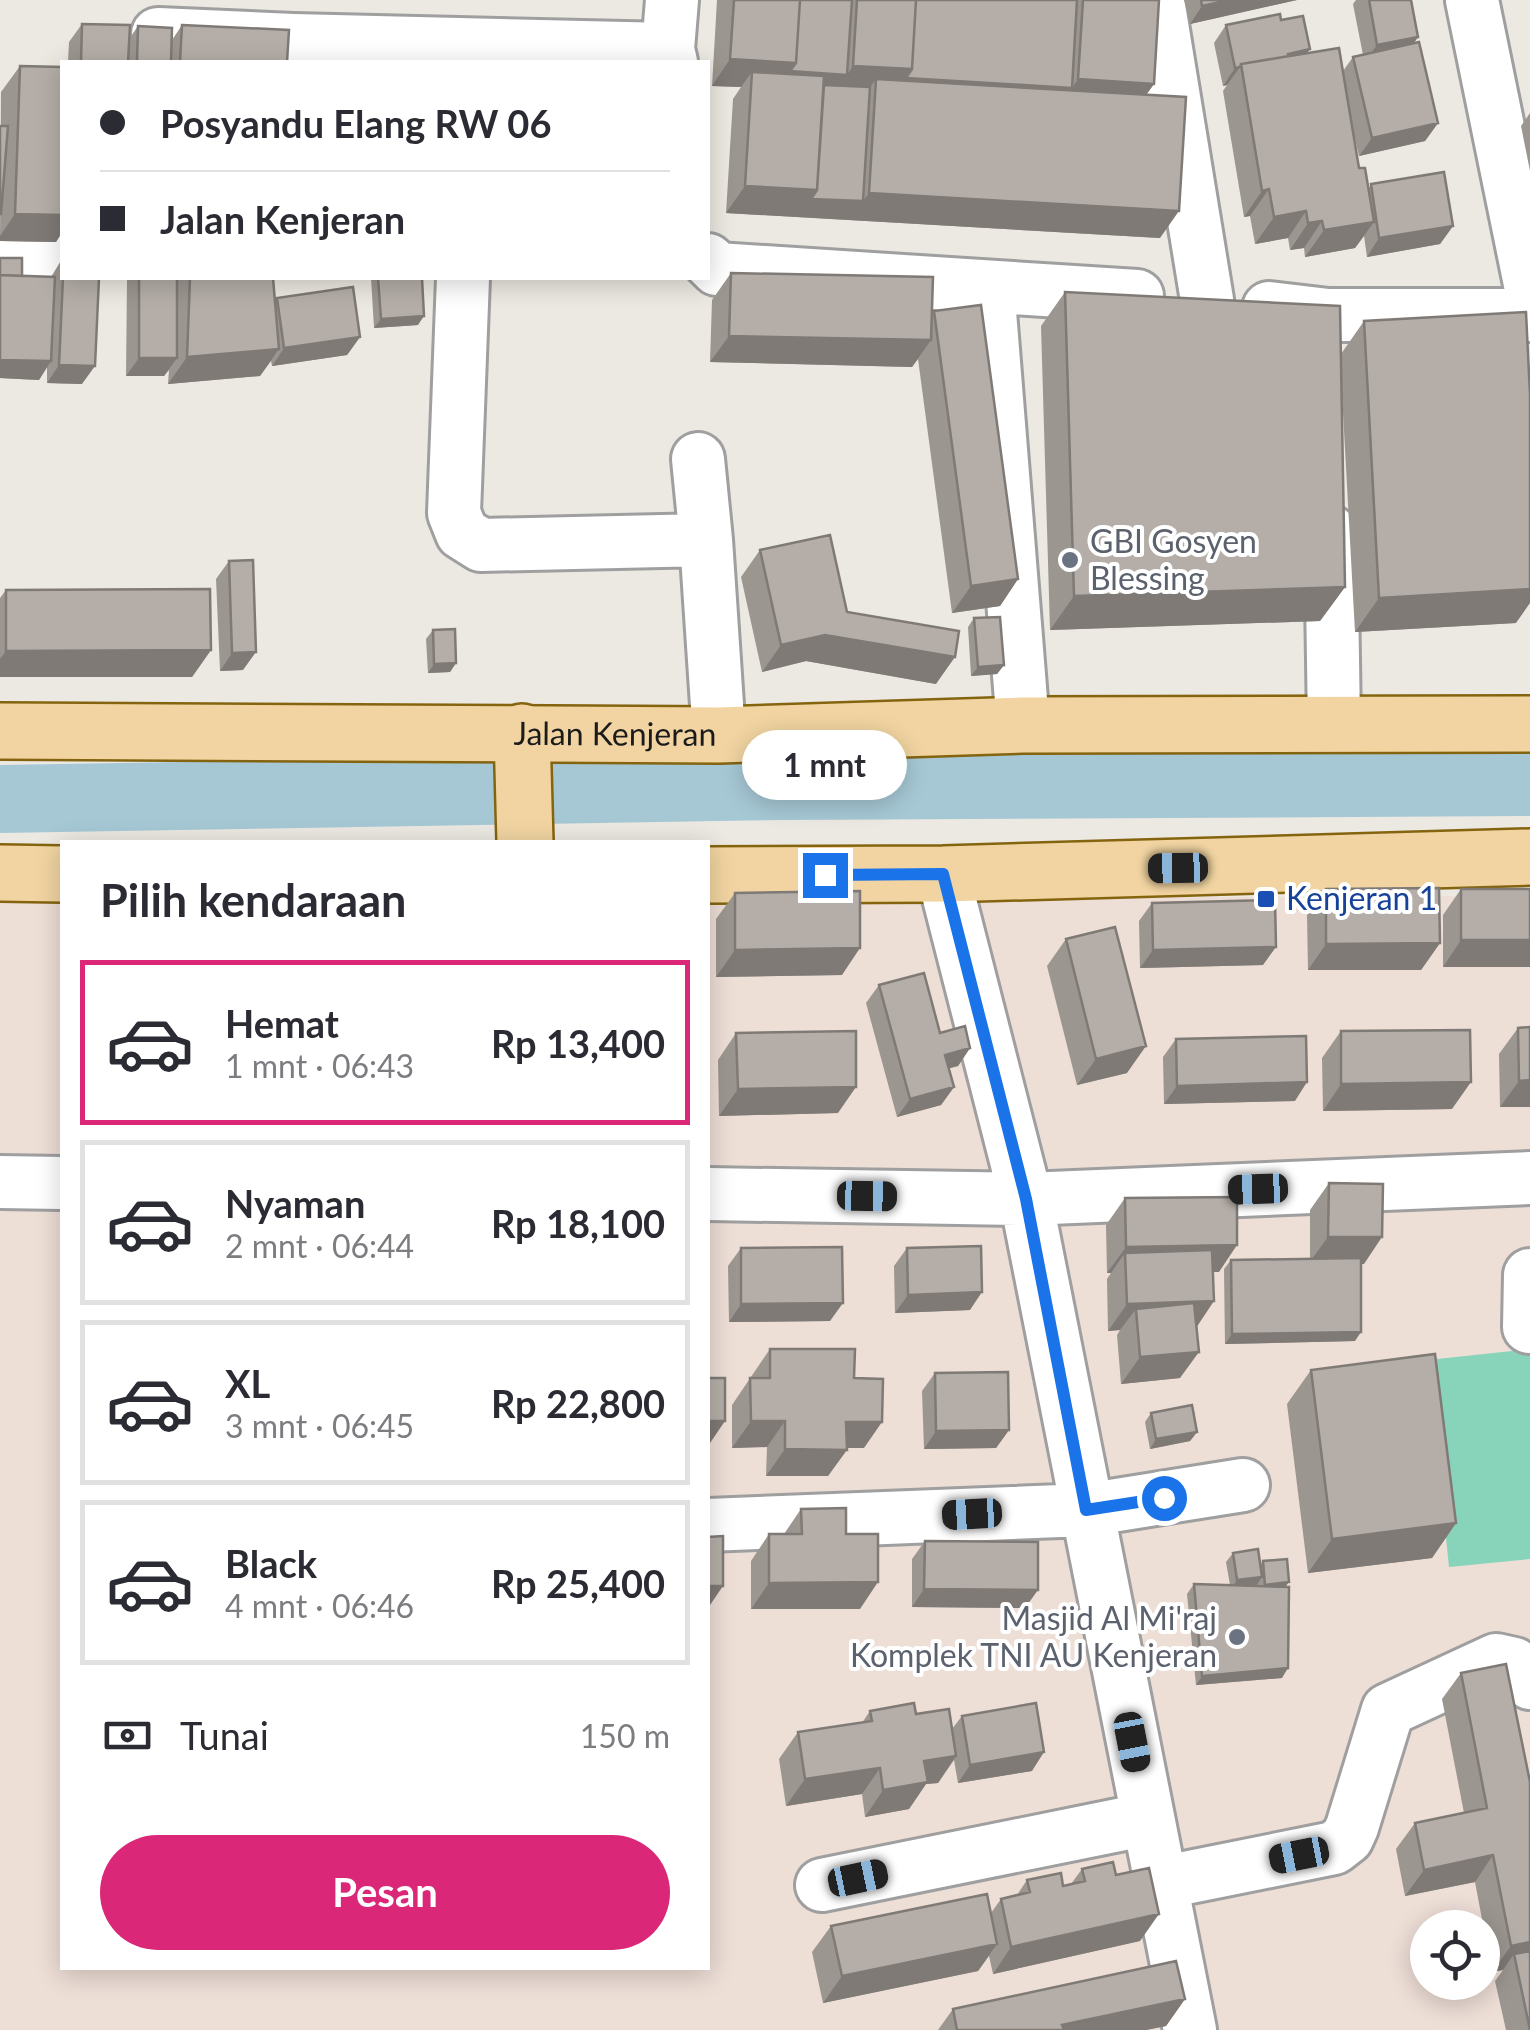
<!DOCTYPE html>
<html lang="id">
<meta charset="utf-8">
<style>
:root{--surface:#fff;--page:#f2f2f3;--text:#2b2b33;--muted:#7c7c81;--line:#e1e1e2;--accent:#db2777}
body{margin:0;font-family:Lato,sans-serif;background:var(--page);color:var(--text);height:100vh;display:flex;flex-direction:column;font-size:38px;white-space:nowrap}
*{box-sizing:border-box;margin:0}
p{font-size:32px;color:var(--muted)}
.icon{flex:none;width:55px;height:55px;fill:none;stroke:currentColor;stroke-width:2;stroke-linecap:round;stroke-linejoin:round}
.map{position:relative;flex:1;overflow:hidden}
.details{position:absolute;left:60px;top:840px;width:650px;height:1130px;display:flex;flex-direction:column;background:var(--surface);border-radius:0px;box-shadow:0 5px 25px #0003}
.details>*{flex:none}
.hud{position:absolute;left:60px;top:60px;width:650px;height:220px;border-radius:0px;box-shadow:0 5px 25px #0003;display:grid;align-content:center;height:220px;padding:0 40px;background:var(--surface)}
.tools{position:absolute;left:1410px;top:1910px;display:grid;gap:20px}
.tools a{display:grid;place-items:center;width:90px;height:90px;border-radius:50%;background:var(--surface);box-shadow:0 5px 25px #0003;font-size:50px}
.end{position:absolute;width:45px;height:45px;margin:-22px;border:12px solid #1a73e8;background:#fff;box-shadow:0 0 0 5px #fff}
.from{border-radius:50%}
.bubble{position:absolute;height:70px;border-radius:35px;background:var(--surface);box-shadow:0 5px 25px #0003;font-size:32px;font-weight:700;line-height:70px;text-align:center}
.car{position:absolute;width:30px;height:60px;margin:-30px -15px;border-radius:12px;box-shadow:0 0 8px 2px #0007;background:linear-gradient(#222 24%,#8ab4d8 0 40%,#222 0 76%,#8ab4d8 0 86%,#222 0)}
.hud b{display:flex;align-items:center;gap:35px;height:95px;font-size:38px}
.hud b+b{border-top:2px solid var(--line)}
.hud i{width:25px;height:25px;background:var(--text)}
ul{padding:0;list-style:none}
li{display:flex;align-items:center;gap:30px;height:165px;margin:0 20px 15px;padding:0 20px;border:5px solid var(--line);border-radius:0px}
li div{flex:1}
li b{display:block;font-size:38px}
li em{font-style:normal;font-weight:700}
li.active{border-color:var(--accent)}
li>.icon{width:90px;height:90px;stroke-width:1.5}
h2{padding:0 40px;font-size:45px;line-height:120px}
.pay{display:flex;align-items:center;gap:25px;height:110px;padding:0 40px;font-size:38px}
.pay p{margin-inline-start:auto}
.primary-button{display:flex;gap:20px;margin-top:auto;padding:20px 40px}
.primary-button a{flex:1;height:115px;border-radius:60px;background:var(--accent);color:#fff;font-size:40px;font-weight:700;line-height:115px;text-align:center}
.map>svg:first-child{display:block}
.military{fill:#edded6;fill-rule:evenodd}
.pitch{fill:#87d4bb}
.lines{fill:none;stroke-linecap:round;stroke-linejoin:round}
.river{stroke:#a6c8d5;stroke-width:68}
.minor-casing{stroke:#9f9f9f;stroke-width:58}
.major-casing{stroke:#84640f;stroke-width:60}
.minor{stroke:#fff;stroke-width:52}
.major{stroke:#f1d4a1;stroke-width:55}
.wall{fill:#9c9690}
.shaded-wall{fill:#7f7a76}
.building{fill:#b5aea8;stroke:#7f7a76;stroke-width:2.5}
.route{stroke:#1a73e8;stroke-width:12}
.worship-dot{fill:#6b7280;stroke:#fff;stroke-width:4}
.transit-dot{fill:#1a4fb4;stroke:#fff;stroke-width:4}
.labels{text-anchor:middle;stroke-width:8;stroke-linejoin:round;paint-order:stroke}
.worship-label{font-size:32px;fill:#5b616d;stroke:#fff;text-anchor:start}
.street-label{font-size:32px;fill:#1b1b1b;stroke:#fff}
.transit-label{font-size:32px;fill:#164399;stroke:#fff;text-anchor:start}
</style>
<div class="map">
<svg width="1530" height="2030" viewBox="0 0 1530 2030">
<rect width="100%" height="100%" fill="#ece9e2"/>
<path class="military" d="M1530 896V2030H0V902H62V1968H708V899ZM1428 1928H1482V1982H1428Z"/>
<path class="pitch" d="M1530 1349V1559L1449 1567 1428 1360Z"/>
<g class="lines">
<path class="river" d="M0 799 783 786 1530 782"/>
<defs>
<path id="minor" d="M1158 0 1207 300
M1472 0 1530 284
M158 34 293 40 668 49
M671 62 668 49 672 0
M0 259 62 260
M708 260 717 269 1137 296
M463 278 454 513 462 533 481 545 706 540
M988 287 1023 725
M1269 308 1328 315H1530
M698 459 706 540 719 735
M1331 532 1334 724
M943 874 1026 1199 1190 2030
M0 1182 62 1183
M708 1194 1026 1199 1530 1178
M1529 1327 1530 1275
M708 1525 1086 1510 1243 1485
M1160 1883 1334 1848 1347 1838 1352 1827 1388 1710 1496 1660 1514 1664 1530 1683
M822 1885 1148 1819"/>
<g id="major">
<path id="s1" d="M0 731 719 735 1023 725 1530 724"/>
<path d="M522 732 525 842"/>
<path d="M0 873 62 874"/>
<path d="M708 875 943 874 1530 857"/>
</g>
</defs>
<use href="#minor" class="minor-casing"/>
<use href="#major" class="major-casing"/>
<use href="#minor" class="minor"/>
<use href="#major" class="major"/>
</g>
<path class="wall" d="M717 0H1159L1154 84 1146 95 1160 238 726 213 733 99 741 87 712 86Z
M1184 0H1297L1190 24Z
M1356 0H1411L1418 37 1414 43 1438 123 1425 141 1359 156 1352 126 1359 168 1369 188 1371 184 1453 226 1440 244 1367 257 1364 236 1355 248 1305 257 1304 248 1290 250 1288 238 1255 244 1250 216 1244 217 1223 91 1227 85 1223 86 1214 43 1226 25 1281 20 1310 49 1307 53 1343 71 1353 57 1363 55 1353 4Z
M82 24 129 39 138 26 172 40 182 25 287 62H68L69 42Z
M20 66 62 67V232L56 242 0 241 1 92Z
M1530 113V171L1521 126Z
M0 258 22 276 51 277 62 259 82 384 47 383V367L39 380 0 378Z
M731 273 932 314 934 311 1018 579 1000 606 952 613 918 359 912 367 710 362 712 300Z
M127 278H273L275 301 277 298 360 337 347 355 272 366 271 361 260 376 168 384 169 370 164 376H126Z
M371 278H422L418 325 374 328Z
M1065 292 1341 354 1364 321 1516 623 1355 632 1341 376 1345 587 1320 621 1050 630 1041 326Z
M760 550 847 612 936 684 806 661 762 672 741 577Z
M229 561 243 670 220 671 216 579Z
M6 590 211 650 192 677H0V598Z
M974 618 1004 665 997 674 971 676 968 627Z
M433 630 456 663 450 672 428 673 426 639Z
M1326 889 1440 943 1421 970H1308L1307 915Z
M1461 889H1530L1443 967V915Z
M735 893 842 975 716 977V919Z
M1152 903 1263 965 1140 968 1139 921Z
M1066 939 1127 1073 1077 1085 1047 966Z
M879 985 940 1033 970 1048 958 1066 949 1068 954 1087 941 1105 897 1117 866 1003Z
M1518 1028 1530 1107H1500L1499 1054Z
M1341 1031 1452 1109 1323 1111 1322 1058Z
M736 1033 838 1113 719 1116 718 1060Z
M1176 1039 1295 1101 1164 1104 1163 1057Z
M1329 1183 1364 1264H1361L1355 1341 1225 1344 1224 1269 1231 1260 1310 1259V1210Z
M1125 1198 1219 1272H1213L1180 1378 1121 1384 1117 1335 1120 1330 1108 1331 1107 1279 1111 1273H1107L1106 1225Z
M741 1248 830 1321 729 1322 728 1266Z
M907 1248 970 1310 895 1313 894 1266Z
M770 1349 854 1378 864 1448H847L828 1476H766L767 1447 732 1448V1405Z
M1311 1370 1456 1523 1432 1558 1308 1573 1287 1404Z
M935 1373 1009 1430 996 1448 924 1449 922 1391Z
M1151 1413 1197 1432 1190 1441 1150 1449 1145 1422Z
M801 1509 846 1534 860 1609H751V1561L769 1534H784Z
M925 1541 1025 1608 912 1607V1559Z
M1233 1553 1260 1565 1263 1561 1285 1587 1282 1678 1196 1685 1187 1594 1194 1584 1230 1585 1226 1562Z
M1461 1673 1530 2030H1506L1495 1981 1503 1970 1492 1972 1475 1882 1405 1896 1396 1849 1415 1823 1464 1813 1442 1699Z
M870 1711 916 1714 952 1729 962 1716 1032 1771 958 1783 954 1760 938 1783 926 1784 909 1809 865 1817 862 1794 786 1806 779 1759 798 1732 862 1723Z
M1082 1869 1116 1875 1140 1941 993 1974 989 1956 978 1971 823 2003 812 1952 831 1926 991 1913 1001 1899 1017 1895 1027 1880 1063 1886 1071 1884Z
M1185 1999 1166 2026 1146 2030H938L953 2009Z"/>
<path class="shaded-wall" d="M1230 0H1297L1190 24 1202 6Z
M1418 37 1405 55 1364 63 1377 45Z
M1310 49 1297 67 1244 81 1288 54Z
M730 59 796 63 847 75 853 66 912 69 1072 88 1078 79 1154 84 1135 110 876 79 865 94 752 72 741 87 712 86Z
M1240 67 1227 85 1223 86 1235 68Z
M1438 123 1425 141 1359 156 1372 138Z
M745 186 817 190 863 201 869 193 1179 211 1160 238 726 213Z
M1269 189 1250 216 1244 217 1262 191Z
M1306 211 1288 238 1255 244 1274 217Z
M15 214 62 215V232L56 242 0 241V236Z
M1322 221 1304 248 1290 250 1308 223Z
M1374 222 1355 248 1305 257 1324 230Z
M1453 226 1440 244 1367 257 1379 238Z
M424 316 418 325 374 328 381 319Z
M729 336 931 340 912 367 710 362Z
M360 337 347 355 272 366 284 348Z
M279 349 260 376 168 384 187 357Z
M139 358H177L164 376H126Z
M0 360 51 361 39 380 0 378Z
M59 365 95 366 82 384 47 383Z
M1018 579 1000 606 952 613 971 586Z
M1345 587 1320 621 1050 630 1074 596Z
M1530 589V603L1516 623 1355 632 1379 598Z
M825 635 955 657 936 684 806 661 762 672 781 645Z
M211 650 192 677H0V659L6 651Z
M256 652 243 670 220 671 232 653Z
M456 663 450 672 428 673 434 664Z
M1004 665 997 674 971 676 978 667Z
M1461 940H1530V967H1443Z
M1440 943 1421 970H1308L1326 944Z
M1276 947 1263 965 1140 968 1153 950Z
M860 948 842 975 716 977 735 950Z
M1146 1046 1127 1073 1077 1085 1096 1059Z
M970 1048 958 1066 932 1073 945 1055Z
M1530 1080V1107H1500L1519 1081Z
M1307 1082 1295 1101 1164 1104 1177 1086Z
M1471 1082 1452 1109 1323 1111 1341 1084Z
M856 1087 838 1113 719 1116 738 1089Z
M954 1087 941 1105 897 1117 910 1099Z
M1328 1237H1382L1364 1264 1309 1263Z
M1237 1245 1219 1272 1126 1273 1125 1253 1111 1273H1107L1126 1247Z
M982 1292 970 1310 895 1313 908 1295Z
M1214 1301 1196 1328 1136 1309 1120 1330 1108 1331 1127 1304Z
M843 1303 830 1321 729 1322 741 1304Z
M1361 1332 1355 1341 1225 1344 1232 1334Z
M1199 1352 1180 1378 1121 1384 1140 1357Z
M708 1421H725L708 1446Z
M751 1421H785L767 1447 732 1448Z
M846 1422H882L864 1448H828Z
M1009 1430 996 1448 924 1449 936 1431Z
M1197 1432 1190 1441 1150 1449 1156 1439Z
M785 1449 847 1450 828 1476H766Z
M1456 1523 1432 1558 1308 1573 1332 1539Z
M1262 1577 1256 1586 1230 1590 1237 1580Z
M878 1582 860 1609H751L769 1583Z
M1289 1582 1282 1591 1258 1594 1265 1585Z
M708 1586H723L708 1608Z
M924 1589 1038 1590 1025 1608 912 1607Z
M1288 1668 1282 1678 1196 1685 1202 1676Z
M1044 1752 1032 1771 958 1783 970 1765Z
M956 1756 938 1783 926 1784 909 1809 865 1817 883 1790 924 1761Z
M880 1768 862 1794 786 1806 805 1779Z
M1493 1855 1475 1882 1405 1896 1424 1870Z
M1159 1914 1140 1941 993 1974 1011 1947Z
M1530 1942V1965L1514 1954 1503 1970 1492 1972 1511 1946Z
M997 1944 978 1971 823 2003 842 1976Z
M1185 1999 1166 2026 1146 2030H1059L1062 2025Z"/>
<path class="building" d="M734 0H800L796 63 730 59Z
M800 0H852L847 75 790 71 796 63Z
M857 0H916L912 69 853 66Z
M916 0H1077L1072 88 906 78 912 69Z
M1083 0H1159L1154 84 1078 79Z
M1201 0H1230L1202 6Z
M1369 0H1411L1418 37 1377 45Z
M1280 14 1281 20 1303 16 1310 49 1288 54 1289 56 1241 64 1240 67 1235 68 1226 25Z
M82 24 130 25 128 62H81Z
M182 25 289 30 287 62H180Z
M138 26 172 28 171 62H137Z
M1419 42 1438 123 1372 138 1353 57Z
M1339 48 1359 168H1365L1374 222 1324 230 1322 221 1308 223 1306 211 1274 217 1269 189 1262 191 1241 64Z
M20 66 62 67V215L15 214Z
M752 72 824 76 817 190 745 186Z
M876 79 1186 97 1179 211 869 193Z
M824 85 870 87 863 201 811 199 817 190Z
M0 126H8L1 214H0Z
M1444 172 1453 226 1379 238 1371 184Z
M0 258H22V276L0 275Z
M731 273 933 277 931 340 729 336Z
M0 275 55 277 51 361 0 360Z
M63 278H99L95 366 59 365Z
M139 278H177V358H139Z
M190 278H273L279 349 187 357Z
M378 278H422L424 316 381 319Z
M353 287 360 337 284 348 277 298Z
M1065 292 1340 306 1345 587 1074 596Z
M981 305 1018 579 971 586 934 311Z
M1526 312 1530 395V589L1379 598 1364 321Z
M830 535 847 612 959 631 955 657 825 635 781 645 760 550Z
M253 560 256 652 232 653 229 561Z
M210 589 211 650 6 651V590Z
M1000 617 1004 665 978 667 974 618Z
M455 629 456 663 434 664 433 630Z
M1439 888 1440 943 1326 944V889Z
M1461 889H1530V940H1461Z
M860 891V948L735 950V893Z
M1275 900 1276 947 1153 950 1152 903Z
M1115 927 1146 1046 1096 1059 1066 939Z
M924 973 940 1033 965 1026 970 1048 945 1055 954 1087 910 1099 879 985Z
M1530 1027V1080L1519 1081 1518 1028Z
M1470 1030 1471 1082 1341 1084V1031Z
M856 1031V1087L738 1089 736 1033Z
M1306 1036 1307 1082 1177 1086 1176 1039Z
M1329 1183 1383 1184 1382 1237H1328Z
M1237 1197V1245L1126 1247 1125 1198Z
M981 1246 982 1292 908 1295 907 1248Z
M842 1247 843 1303 741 1304V1248Z
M1212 1250 1214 1301 1127 1304 1125 1253Z
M1361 1258V1332L1232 1334 1231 1260Z
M1194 1303 1199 1352 1140 1357 1136 1309Z
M770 1349H855L854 1378 883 1379 882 1422H846L847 1450 785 1449V1421H751L750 1378H770Z
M1435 1354 1456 1523 1332 1539 1311 1370Z
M1008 1372 1009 1430 936 1431 935 1373Z
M708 1378H725V1421H708Z
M1192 1405 1197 1432 1156 1439 1151 1413Z
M846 1508V1534H878V1582L769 1583V1534H802L801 1509Z
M723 1536V1586H708V1537Z
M925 1541 1038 1542V1590L924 1589Z
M1258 1549 1262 1577 1237 1580 1233 1553Z
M1287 1559 1289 1582 1265 1585 1263 1561Z
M1194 1584 1289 1587 1288 1668 1202 1676Z
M1506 1664 1530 1782V1942L1511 1946 1493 1855 1424 1870 1415 1823 1487 1808 1461 1673Z
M914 1703 916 1714 949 1709 956 1756 924 1761 928 1782 883 1790 880 1768 805 1779 798 1732 872 1721 870 1711Z
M1036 1703 1044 1752 970 1765 962 1716Z
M1113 1862 1116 1875 1149 1868 1159 1914 1011 1947 1001 1899 1030 1892 1027 1880 1061 1873 1063 1886 1085 1881 1082 1869Z
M987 1894 997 1944 842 1976 831 1926Z
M1530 1951V2030L1514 1954Z
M1176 1961 1185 1999 1062 2025 1064 2030H957L953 2009Z"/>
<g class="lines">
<path class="route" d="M825 875 943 874 1026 1199 1086 1510 1164 1498"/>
</g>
<g class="worship-dot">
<circle cx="1070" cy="560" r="10"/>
<circle cx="1237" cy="1637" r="10"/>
</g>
<rect class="transit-dot" x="1256" y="889" width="20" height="20" rx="5"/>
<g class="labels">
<g class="worship-label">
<text x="1090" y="553">GBI Gosyen<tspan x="1090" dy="37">Blessing</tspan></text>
<text x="1217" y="1630" text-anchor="end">Masjid Al Mi'raj<tspan x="1217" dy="37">Komplek TNI AU Kenjeran</tspan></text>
</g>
<g class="street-label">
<text dy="11" stroke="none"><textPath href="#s1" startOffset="615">Jalan Kenjeran</textPath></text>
</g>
<g class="transit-label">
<text x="1286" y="910">Kenjeran 1</text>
</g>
</g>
</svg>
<div class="tools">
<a><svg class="icon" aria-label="locate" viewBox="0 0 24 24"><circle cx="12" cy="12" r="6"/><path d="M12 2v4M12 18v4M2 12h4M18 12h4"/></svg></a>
</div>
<i class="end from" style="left:1164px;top:1498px"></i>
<i class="end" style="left:825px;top:875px"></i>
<div class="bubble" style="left:742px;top:730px;width:165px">1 mnt</div>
<i class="car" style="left:1178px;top:868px;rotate:269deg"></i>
<i class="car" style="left:1258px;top:1189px;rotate:268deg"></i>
<i class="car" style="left:867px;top:1196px;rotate:91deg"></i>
<i class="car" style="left:972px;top:1514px;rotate:267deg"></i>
<i class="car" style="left:1132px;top:1742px;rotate:169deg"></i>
<i class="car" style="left:1299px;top:1855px;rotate:259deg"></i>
<i class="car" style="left:858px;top:1878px;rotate:78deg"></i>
<div class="hud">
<b><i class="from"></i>Posyandu Elang RW 06</b>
<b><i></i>Jalan Kenjeran</b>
</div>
<section class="details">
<h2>Pilih kendaraan</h2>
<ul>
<li class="active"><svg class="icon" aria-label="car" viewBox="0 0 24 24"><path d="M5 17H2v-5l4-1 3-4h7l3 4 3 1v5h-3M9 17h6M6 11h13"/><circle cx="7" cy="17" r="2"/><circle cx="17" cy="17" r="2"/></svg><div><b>Hemat</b><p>1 mnt · 06:43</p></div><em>Rp 13,400</em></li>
<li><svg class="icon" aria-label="car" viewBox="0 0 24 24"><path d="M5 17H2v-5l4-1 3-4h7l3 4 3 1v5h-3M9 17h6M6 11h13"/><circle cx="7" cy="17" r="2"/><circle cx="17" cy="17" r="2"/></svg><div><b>Nyaman</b><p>2 mnt · 06:44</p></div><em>Rp 18,100</em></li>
<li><svg class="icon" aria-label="car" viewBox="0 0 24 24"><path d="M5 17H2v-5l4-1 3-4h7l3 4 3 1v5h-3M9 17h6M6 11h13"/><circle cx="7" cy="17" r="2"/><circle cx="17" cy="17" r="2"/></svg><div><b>XL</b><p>3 mnt · 06:45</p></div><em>Rp 22,800</em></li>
<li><svg class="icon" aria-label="car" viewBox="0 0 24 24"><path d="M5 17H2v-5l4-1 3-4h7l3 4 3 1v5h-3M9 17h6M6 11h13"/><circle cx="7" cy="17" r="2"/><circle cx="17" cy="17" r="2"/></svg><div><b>Black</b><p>4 mnt · 06:46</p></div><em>Rp 25,400</em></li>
</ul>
<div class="pay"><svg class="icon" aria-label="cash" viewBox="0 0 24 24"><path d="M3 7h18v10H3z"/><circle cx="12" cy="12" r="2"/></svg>Tunai<p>150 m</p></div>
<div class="primary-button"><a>Pesan</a></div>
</section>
</div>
